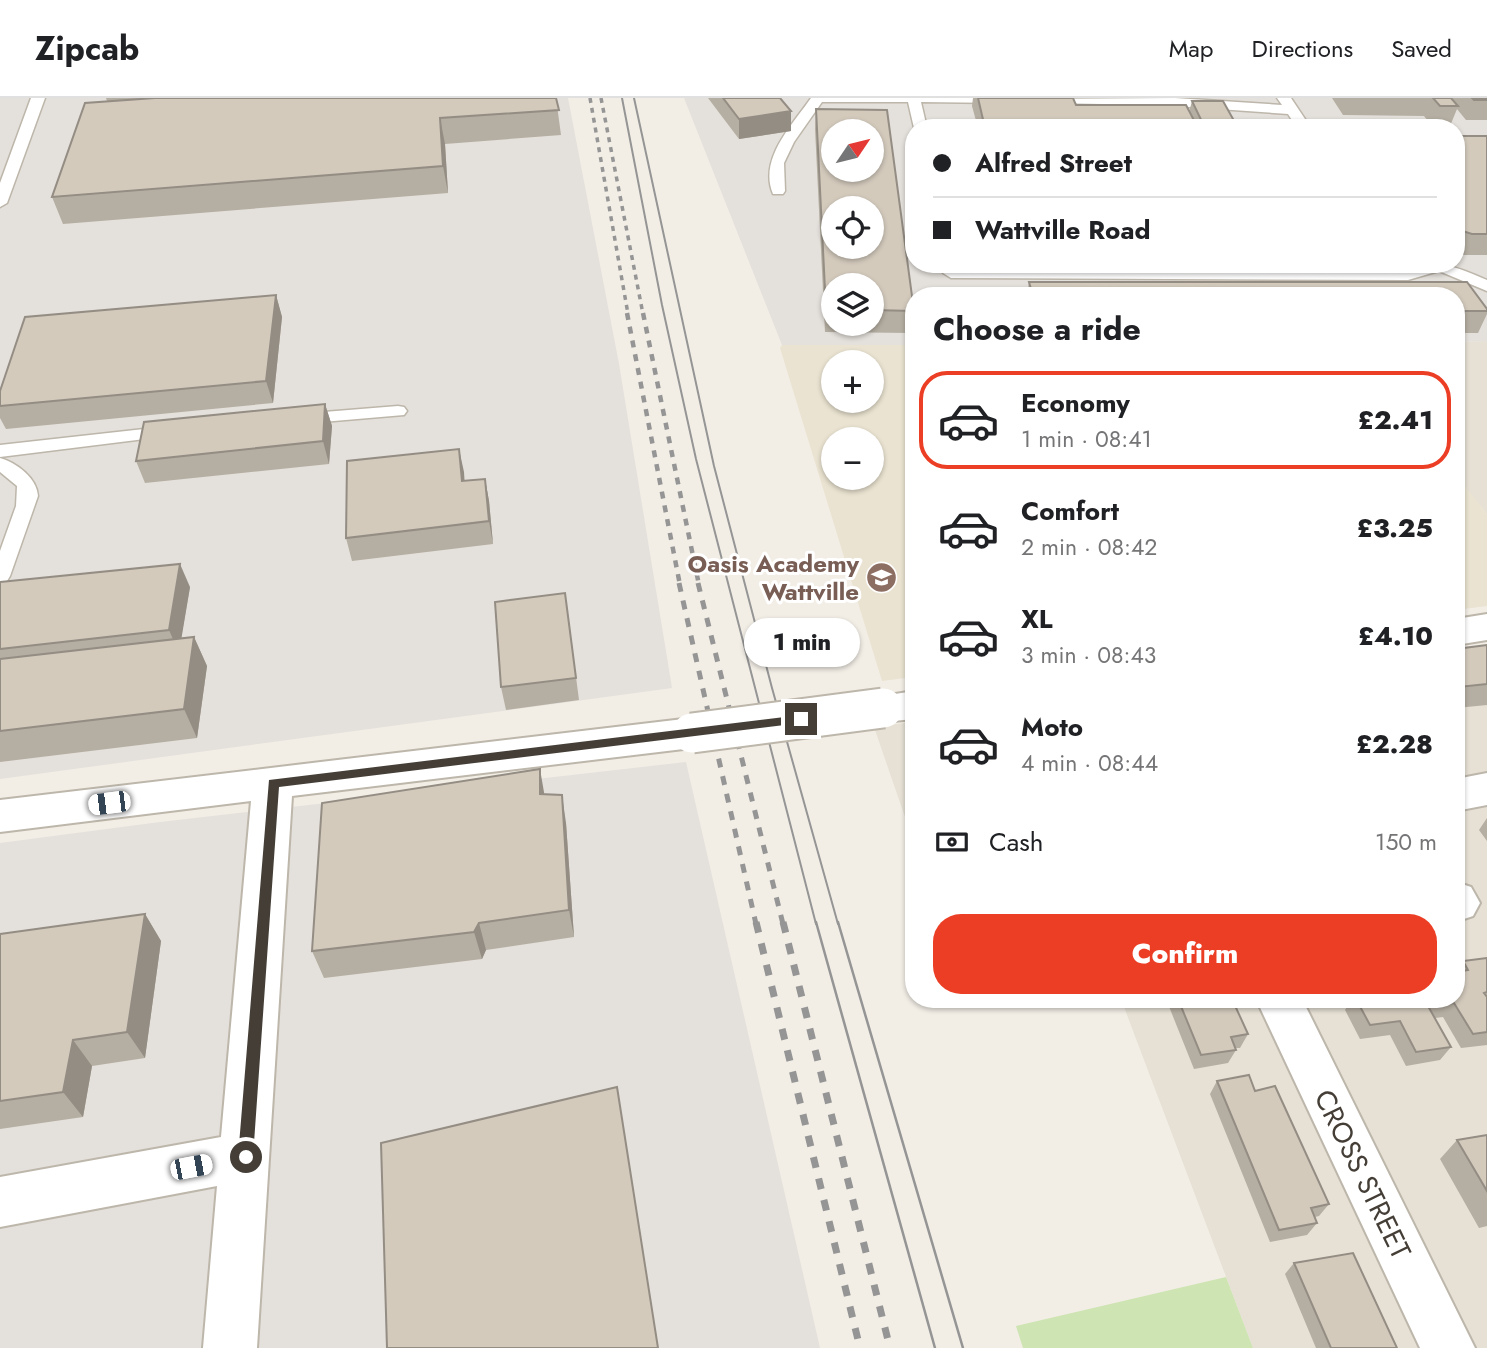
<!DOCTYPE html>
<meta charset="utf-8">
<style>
:root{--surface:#fff;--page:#f2f2f2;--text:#202124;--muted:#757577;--line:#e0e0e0;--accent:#ec3e24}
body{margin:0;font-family:Jost,sans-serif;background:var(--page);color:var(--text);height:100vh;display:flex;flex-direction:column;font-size:26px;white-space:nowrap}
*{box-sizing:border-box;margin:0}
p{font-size:23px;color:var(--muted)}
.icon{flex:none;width:38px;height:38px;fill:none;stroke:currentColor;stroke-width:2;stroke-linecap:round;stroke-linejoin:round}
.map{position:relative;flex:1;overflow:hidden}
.panel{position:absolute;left:905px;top:189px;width:560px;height:721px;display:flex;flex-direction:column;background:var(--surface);border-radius:28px;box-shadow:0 2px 5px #0004}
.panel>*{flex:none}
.top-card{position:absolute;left:905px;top:21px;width:560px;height:154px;border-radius:28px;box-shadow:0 2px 5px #0004;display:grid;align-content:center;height:154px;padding:0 28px;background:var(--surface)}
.needle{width:46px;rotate:55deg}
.buttons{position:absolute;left:821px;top:21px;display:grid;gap:14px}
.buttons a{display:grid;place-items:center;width:63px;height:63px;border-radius:50%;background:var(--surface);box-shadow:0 2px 5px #0004;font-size:35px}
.end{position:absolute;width:32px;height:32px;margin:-16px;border:9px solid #443e36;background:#fff;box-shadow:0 0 0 4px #fff}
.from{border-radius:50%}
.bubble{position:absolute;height:49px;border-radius:24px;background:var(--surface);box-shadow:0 2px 5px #0004;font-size:23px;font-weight:800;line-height:49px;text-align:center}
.car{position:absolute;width:21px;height:42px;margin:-21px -10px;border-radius:9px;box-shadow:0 0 5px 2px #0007;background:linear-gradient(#fff 24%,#345 0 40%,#fff 0 76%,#345 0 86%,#fff 0)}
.top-card b{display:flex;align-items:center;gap:24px;height:66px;font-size:26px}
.top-card b+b{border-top:2px solid var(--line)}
.top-card i{width:18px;height:18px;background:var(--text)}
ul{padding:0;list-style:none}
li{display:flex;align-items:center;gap:21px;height:98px;margin:0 14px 10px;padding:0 14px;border:4px solid transparent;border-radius:28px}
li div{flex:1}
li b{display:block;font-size:26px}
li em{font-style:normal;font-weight:800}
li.selected{border-color:var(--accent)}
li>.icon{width:63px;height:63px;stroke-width:1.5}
h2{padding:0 28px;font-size:32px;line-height:84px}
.pay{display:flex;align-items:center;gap:18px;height:77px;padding:0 28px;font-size:26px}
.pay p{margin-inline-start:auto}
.cta{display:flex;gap:14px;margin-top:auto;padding:14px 28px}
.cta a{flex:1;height:80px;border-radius:28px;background:var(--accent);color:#fff;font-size:28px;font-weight:800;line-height:80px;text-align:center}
header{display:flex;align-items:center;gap:42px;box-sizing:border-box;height:98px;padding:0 35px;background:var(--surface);border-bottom:2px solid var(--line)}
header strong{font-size:33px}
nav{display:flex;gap:38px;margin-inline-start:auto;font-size:24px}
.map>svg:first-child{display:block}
.residential{fill:#e6e0d5}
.industrial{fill:#e4e0db;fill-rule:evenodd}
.education{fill:#eae3d1;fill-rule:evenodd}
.green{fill:#cee4b2}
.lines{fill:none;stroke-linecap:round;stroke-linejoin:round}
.service-casing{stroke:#bdb6aa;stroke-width:3}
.minor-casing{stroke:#bdb6aa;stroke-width:4}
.service{fill:#fff;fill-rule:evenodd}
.minor{fill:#fff;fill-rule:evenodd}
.tram-far1{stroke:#959595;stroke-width:2}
.tram{stroke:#959595;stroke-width:2.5}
.rail-far3{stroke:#959595;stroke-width:3.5;stroke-dasharray:5 5;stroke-linecap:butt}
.rail-far2{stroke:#959595;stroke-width:4.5;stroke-dasharray:7 7;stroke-linecap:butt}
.rail-far1{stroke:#959595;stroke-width:5;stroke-dasharray:9 9;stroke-linecap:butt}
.rail{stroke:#959595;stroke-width:7;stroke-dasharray:11 11;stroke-linecap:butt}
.minor-bridge-casing{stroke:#bdb6aa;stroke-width:43;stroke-linecap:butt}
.minor-bridge{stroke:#fff;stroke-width:39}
.wall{fill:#b5aea2;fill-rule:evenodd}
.shaded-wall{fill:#948d84}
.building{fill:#d3cabc;stroke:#948d84;stroke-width:2;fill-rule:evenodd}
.route{fill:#443e36}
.labels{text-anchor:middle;stroke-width:6;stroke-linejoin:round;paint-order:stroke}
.education-label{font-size:24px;font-weight:bold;fill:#785e54;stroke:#fff;text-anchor:end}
.near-street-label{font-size:28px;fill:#443e36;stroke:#fff}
</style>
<header>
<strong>Zipcab</strong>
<nav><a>Map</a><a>Directions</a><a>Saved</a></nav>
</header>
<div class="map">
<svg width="1487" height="1250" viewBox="0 0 1487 1250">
<rect width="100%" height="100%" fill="#f2eee6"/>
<path class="residential" d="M1487 243V416L1456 378V244Z
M1487 550V1250H1253L1121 901H1456V554Z
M913 624V719H905L874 629Z"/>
<path class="industrial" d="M0 0H568L619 266 672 590 0 681Z
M684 0H1487V243L1456 244V198H914L913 247H782ZM914 30H1456V166H914ZM833 33H872V72H833ZM833 110H872V149H833ZM833 187H872V226H833Z
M686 664 820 1250H0V745L160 724Z"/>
<path class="education" d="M782 247H913V579L882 583 780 250ZM833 264H872V303H833ZM833 341H872V380H833Z
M1456 377 1487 416V508L1456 512Z"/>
<path class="green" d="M1226 1179 1253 1250H1023L1016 1228Z"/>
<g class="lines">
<defs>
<path id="service" d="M31 0H45L7 105 0 109V85Z
M811 0H1008L1009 1 1002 5 921 4 927 30H914L908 4H822L794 44 784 65 785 93 783 96H773C758 61 793 26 811 0Z
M1175 0 1282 7 1277 0H1291L1311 30H1297L1288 16 1161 7 1043 5 1036 1Z
M942 166H958V170L1407 172C1442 162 1454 168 1487 182V193L1439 173 1408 182 951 180 943 175Z
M398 308 404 309 407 313 404 317 299 326 290 321 299 316Z
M171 328 177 329 180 333 177 337 0 359V347Z
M0 360C17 365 37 380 38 398L10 478 7 483 0 485V453L16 408 17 388 0 374Z"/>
<path id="minor" d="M1487 516V542L1456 547V521Z
M914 593V621L883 624 870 620 864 610 870 600Z
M692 620 706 625 711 635 706 645 692 650 292 698 257 1250H203L217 1088 0 1129V1079L221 1039 251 703 0 734V702Z
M1487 675V707L1456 713V681Z
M1456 784 1471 789 1480 805 1473 818 1458 823Z
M1256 901H1302L1475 1250H1420Z"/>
</defs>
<use href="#service" class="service-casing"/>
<use href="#minor" class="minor-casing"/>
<use href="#service" class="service"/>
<use href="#minor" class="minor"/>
<path class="tram-far1" d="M622 0 662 207 696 361 816 826
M634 0 714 368 772 590 838 826"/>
<path class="tram" d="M816 824 935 1250
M838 824 963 1250"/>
<path class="rail-far3" d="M590 0 628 216
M601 0 643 216"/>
<path class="rail-far2" d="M627 215 680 487
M643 215 699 487"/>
<path class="rail-far1" d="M679 485 756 826
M698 485 783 826"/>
<path class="rail" d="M756 824 860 1250
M783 824 890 1250"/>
<defs>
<path id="minor-bridge" d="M692 635 883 610"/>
</defs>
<use href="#minor-bridge" class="minor-bridge-casing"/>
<use href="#minor-bridge" class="minor-bridge"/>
</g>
<path class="wall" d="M106 0H556L561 37 445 46 448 95 63 126 52 99 107 3Z
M708 0H780L791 13V33L739 41Z
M973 0H1073L1076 7 1189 14 1192 3 1238 30H978L972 8Z
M1332 0H1487V22H1466L1457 11 1450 28H1432L1424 18 1343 17Z
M816 11 914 213 911 235 825 234 815 31ZM833 187H872V226H833Z
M1456 38H1487V157H1463L1456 155Z
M1029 184H1467L1487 211V216L1478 235H1456V198H1027Z
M276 197 282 219 273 305 6 331 0 320V308Z
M325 306 332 328 329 366 145 385 136 363Z
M914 360V381L912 376Z
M464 374V383L485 381 489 403 493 446 352 463 346 440Z
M0 484 190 489 181 540 194 539 207 568 197 640 0 664Z
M565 495 579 602 506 612 501 589Z
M1487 547V607L1456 610V551Z
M545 696 566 725 574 839 486 852 482 861 324 880 312 853Z
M1487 720V743L1479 732Z
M145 816 161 843 145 960 92 968 83 1019 0 1031V836Z
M1487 860V947L1461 950 1443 919 1435 920 1451 949 1440 962 1406 968 1390 937 1360 941 1345 912 1352 901H1456V872L1463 863Z
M1166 901H1232L1248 936 1240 950H1236V952L1228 965 1194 971Z
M1217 983 1255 993 1329 1106 1319 1118 1315 1119 1317 1125 1307 1137 1270 1144 1210 996Z
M1487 1037V1128L1479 1130 1440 1061 1457 1042Z
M1294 1165 1397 1250H1316L1285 1176Z"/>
<path class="shaded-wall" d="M791 13V33L739 41V21Z
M440 20 445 46 448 95 443 68Z
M276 197 282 219 273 305 266 283Z
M325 306 332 328 329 366 323 343Z
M459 351 464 374 466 406 462 383Z
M485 381 489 403 493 446 489 423Z
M180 466 190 489 179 555 169 532Z
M194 539 207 568 197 640 184 611Z
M540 671 545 700 540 696Z
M562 697 566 725 574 839 569 812Z
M145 816 161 843 145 960 127 934Z
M479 825 486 852 482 861 474 834Z
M73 942 92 968 83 1019 63 994Z"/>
<path class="building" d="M155 0H556L559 12 440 20 443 68 52 99 85 5Z
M723 0H780L791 13 739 21Z
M978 0H1073L1076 7H1186L1198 30H985Z
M1433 0H1451L1458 8H1440Z
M1472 0H1487V2H1474Z
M1192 3H1223L1238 30H1205Z
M816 11 887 12 914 213 872 212V187H833V212H826ZM833 33H872V72H833ZM833 110H872V149H833Z
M1456 38H1487V136H1472L1456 131Z
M1029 184H1467L1487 211V213H1456V198H1033Z
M276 197 266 283 0 308V293L25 219Z
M325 306 323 343 136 363 144 324Z
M459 351 462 383 485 381 489 423 346 440 347 363Z
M180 466 169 532 0 551V484Z
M565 495 576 580 501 589 495 504Z
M194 539 184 611 0 633V561Z
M1487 547V586L1458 589 1461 594H1456V551Z
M540 671V696L562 697 569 812 479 825 474 834 312 853 322 705Z
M145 816 127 934 73 942 63 994 0 1003V836Z
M1487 860V894L1484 895 1487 899V934L1473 936 1454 905 1428 908 1451 949 1416 954 1400 923 1370 927 1356 901H1456V874L1468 872 1463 863Z
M1178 901H1232L1248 936 1231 939 1236 952 1201 957Z
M1249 977 1255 993 1275 988 1329 1106 1311 1110 1317 1125 1279 1132 1217 983Z
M617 989 658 1250H387L381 1045Z
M1487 1037V1093L1457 1042Z
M1353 1155 1397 1250H1331L1294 1165Z"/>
<path class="route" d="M801 617 807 621 801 625 279 689 253 1059 251 1064 246 1066 240 1064 238 1059 269 682Z"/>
<defs>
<symbol id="school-disc" viewBox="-11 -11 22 22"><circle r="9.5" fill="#8d6e63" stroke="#fff"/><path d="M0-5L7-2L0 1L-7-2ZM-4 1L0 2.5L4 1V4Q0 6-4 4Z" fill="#fff"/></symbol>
</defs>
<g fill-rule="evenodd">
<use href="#school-disc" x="864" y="462" width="35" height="35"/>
</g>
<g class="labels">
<g class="education-label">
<text x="859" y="474">Oasis Academy<tspan x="859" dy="28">Wattville</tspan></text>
</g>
<g class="near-street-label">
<text transform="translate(1363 1076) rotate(64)" y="10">CROSS STREET</text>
</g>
</g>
</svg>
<div class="buttons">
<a><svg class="needle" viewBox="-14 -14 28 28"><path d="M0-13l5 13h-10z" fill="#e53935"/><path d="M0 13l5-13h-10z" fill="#757577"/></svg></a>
<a><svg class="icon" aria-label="locate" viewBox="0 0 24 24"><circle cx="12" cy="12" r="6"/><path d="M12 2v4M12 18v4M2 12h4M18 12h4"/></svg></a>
<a><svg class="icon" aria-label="layers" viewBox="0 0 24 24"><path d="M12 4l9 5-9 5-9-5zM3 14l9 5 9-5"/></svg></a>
<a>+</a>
<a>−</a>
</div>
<i class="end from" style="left:246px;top:1059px"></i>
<i class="end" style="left:801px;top:621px"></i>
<div class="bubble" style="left:744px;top:520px;width:116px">1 min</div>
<i class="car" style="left:109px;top:705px;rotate:263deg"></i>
<i class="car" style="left:191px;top:1069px;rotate:79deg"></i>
<div class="top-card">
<b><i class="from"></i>Alfred Street</b>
<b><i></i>Wattville Road</b>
</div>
<section class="panel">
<h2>Choose a ride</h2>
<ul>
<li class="selected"><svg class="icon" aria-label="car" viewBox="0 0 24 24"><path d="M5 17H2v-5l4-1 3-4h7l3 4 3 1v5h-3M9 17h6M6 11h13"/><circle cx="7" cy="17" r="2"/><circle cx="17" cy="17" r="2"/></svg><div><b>Economy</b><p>1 min · 08:41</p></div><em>£2.41</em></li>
<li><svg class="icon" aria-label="car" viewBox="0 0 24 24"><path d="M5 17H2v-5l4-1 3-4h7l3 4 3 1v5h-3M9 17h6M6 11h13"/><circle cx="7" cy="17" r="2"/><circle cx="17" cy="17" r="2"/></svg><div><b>Comfort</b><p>2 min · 08:42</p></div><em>£3.25</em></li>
<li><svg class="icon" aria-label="car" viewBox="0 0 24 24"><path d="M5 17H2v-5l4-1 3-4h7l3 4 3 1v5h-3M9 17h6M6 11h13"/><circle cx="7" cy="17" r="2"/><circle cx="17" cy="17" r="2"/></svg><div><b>XL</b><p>3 min · 08:43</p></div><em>£4.10</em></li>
<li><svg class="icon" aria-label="car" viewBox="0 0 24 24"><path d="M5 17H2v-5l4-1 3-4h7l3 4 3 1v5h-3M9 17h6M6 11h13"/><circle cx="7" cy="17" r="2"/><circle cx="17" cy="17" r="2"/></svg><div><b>Moto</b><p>4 min · 08:44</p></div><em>£2.28</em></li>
</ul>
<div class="pay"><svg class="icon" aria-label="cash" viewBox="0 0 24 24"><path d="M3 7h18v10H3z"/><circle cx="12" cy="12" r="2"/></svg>Cash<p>150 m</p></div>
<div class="cta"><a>Confirm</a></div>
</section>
</div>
